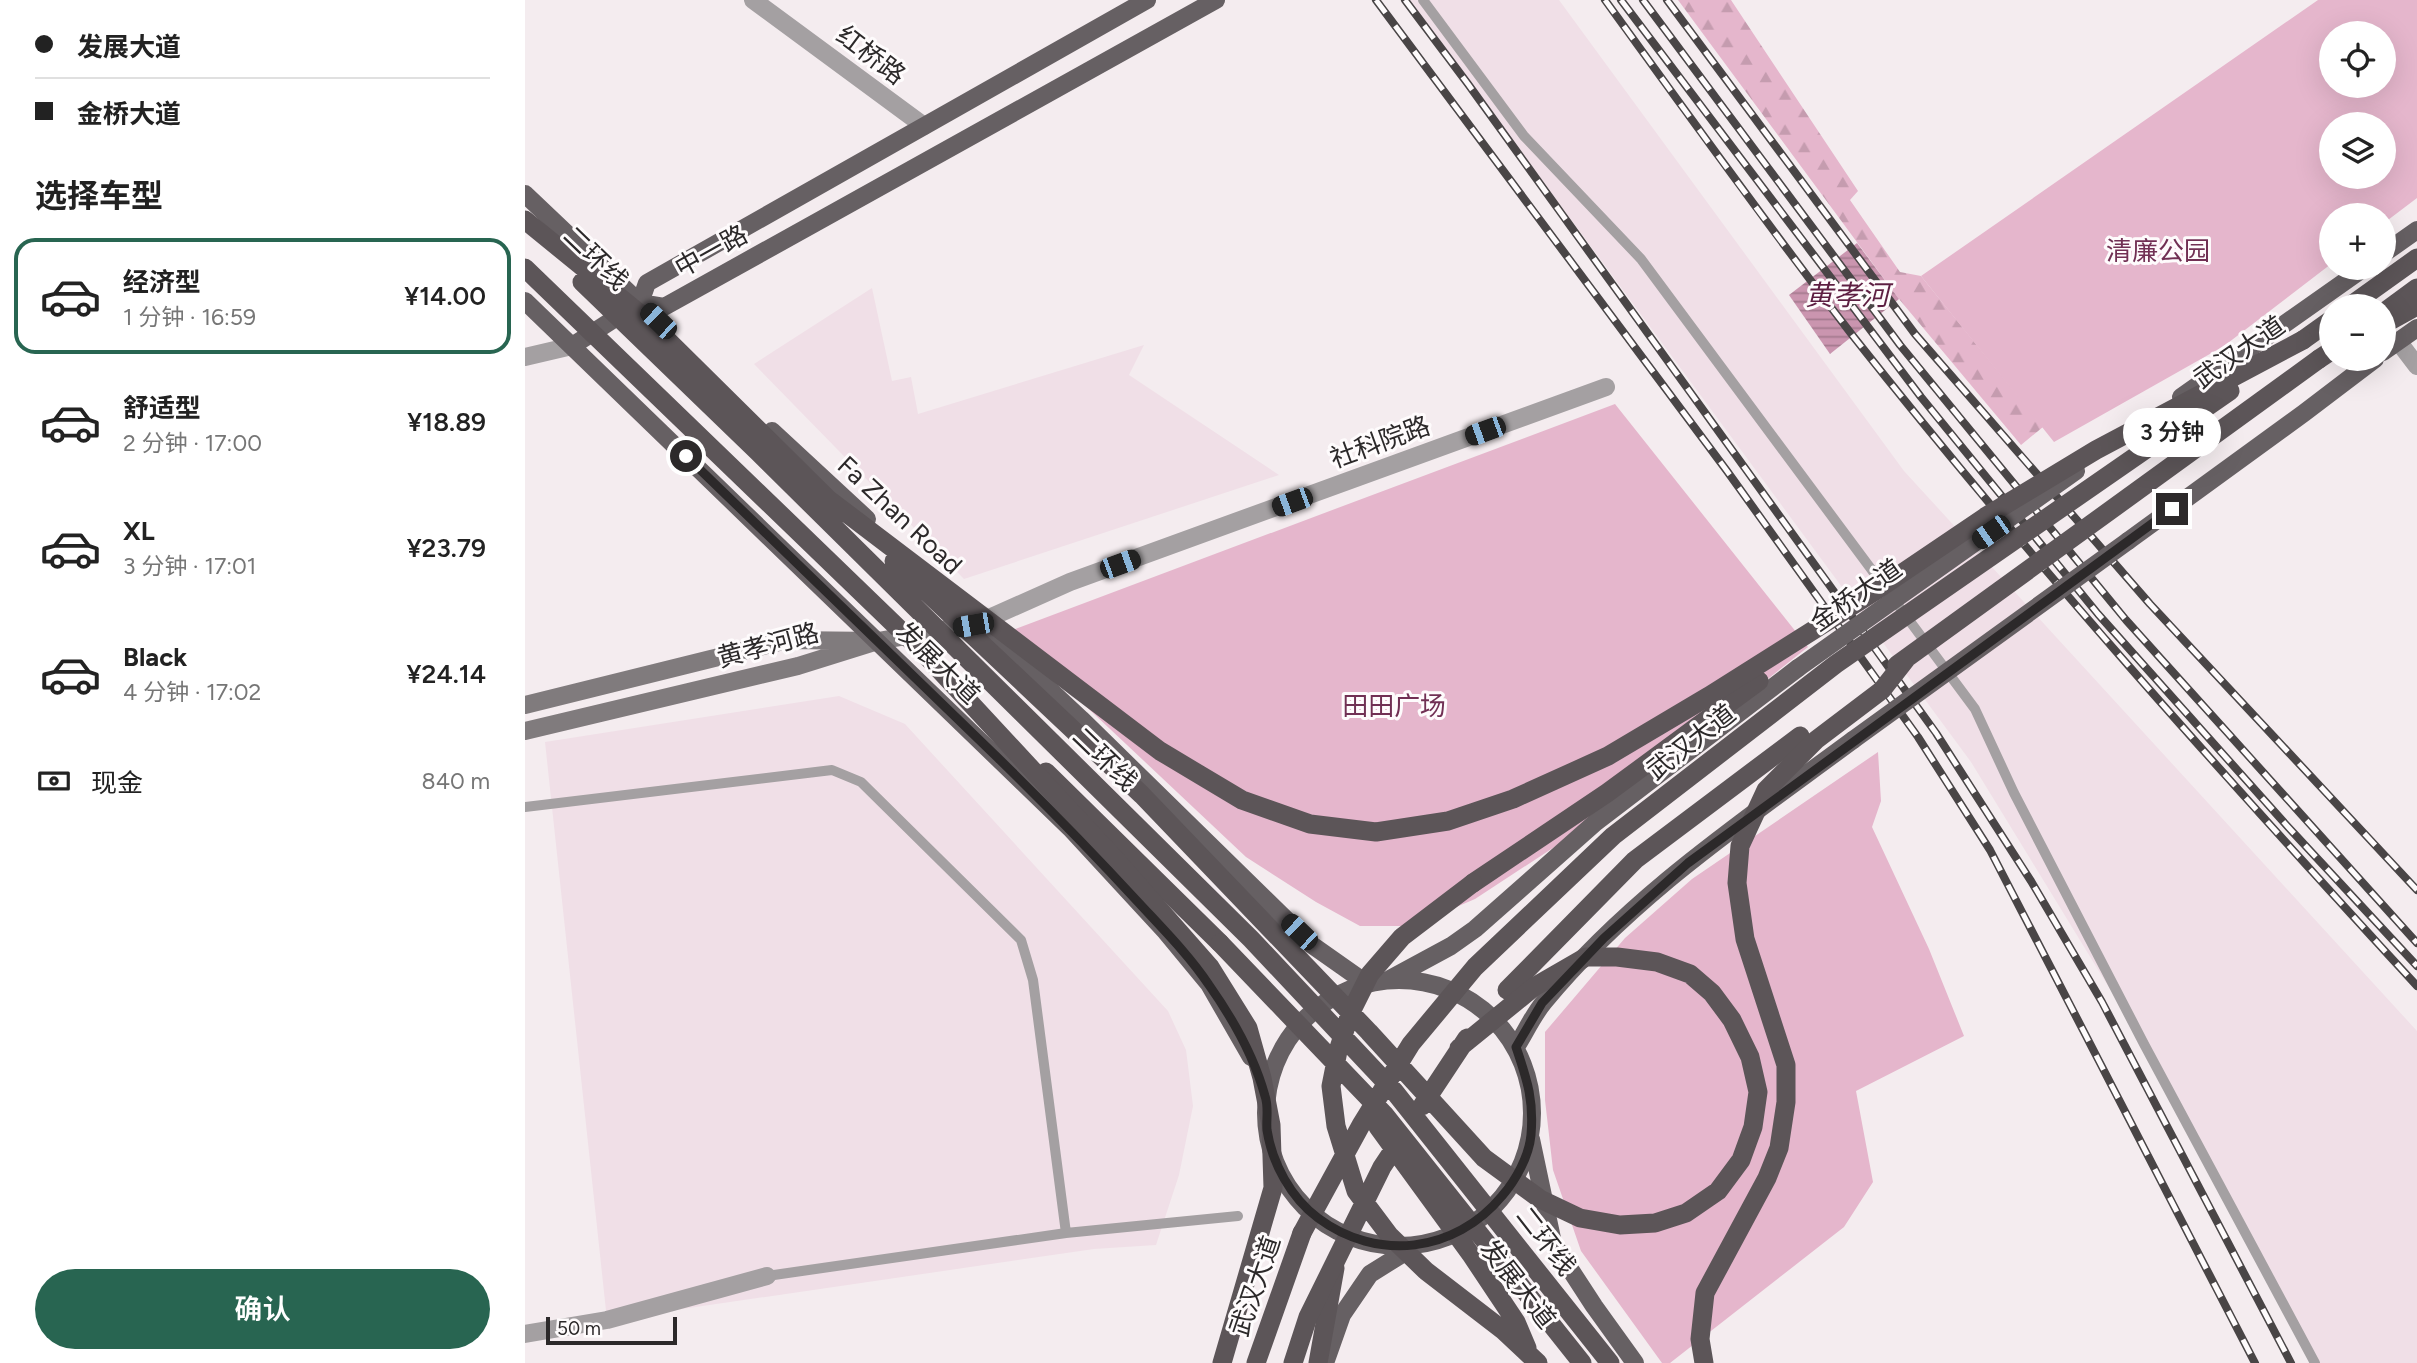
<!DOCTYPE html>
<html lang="zh">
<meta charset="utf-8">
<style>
:root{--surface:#fff;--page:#f2f2f2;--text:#222;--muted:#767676;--line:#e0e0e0;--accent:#286551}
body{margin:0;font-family:Figtree,"Noto Sans SC",sans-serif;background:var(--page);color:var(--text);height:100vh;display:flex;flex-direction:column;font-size:26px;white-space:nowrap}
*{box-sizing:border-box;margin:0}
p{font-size:23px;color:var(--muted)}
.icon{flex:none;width:38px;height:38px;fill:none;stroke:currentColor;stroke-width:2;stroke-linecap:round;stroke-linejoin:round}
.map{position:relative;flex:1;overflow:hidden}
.sheet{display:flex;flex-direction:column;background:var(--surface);width:525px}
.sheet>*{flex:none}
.banner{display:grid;align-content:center;height:154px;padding:0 35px;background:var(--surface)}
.tools{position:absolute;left:1794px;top:21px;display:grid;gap:14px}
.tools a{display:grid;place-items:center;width:77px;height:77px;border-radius:50%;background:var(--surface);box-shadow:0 7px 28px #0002;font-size:35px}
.scale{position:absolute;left:21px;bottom:18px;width:131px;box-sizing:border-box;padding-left:7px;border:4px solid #2c292a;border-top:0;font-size:19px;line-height:24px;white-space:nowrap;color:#2c292a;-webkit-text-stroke:5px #fefbfc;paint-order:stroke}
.end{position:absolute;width:32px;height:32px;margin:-16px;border:9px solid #2c292a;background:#fff;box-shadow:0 0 0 4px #fff}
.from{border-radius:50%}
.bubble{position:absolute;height:49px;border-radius:24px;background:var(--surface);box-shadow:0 7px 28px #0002;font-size:23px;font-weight:600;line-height:49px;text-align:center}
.car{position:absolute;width:21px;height:42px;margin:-21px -10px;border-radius:9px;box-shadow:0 0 5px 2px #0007;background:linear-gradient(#222 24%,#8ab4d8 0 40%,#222 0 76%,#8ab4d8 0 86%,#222 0)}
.banner b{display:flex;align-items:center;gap:24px;height:66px;font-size:26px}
.banner b+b{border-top:2px solid var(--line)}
.banner i{width:18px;height:18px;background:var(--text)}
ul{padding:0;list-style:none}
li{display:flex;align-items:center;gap:21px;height:116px;margin:0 14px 10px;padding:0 21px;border:4px solid transparent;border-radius:21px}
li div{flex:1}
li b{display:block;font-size:26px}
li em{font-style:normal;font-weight:600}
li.active{border-color:var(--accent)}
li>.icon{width:63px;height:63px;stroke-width:1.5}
h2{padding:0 35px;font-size:32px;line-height:84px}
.pay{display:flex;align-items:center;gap:18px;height:77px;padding:0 35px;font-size:26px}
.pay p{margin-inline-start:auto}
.primary-button{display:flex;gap:14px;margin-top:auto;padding:14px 35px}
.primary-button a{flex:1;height:80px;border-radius:42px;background:var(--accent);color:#fff;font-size:28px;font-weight:600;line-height:80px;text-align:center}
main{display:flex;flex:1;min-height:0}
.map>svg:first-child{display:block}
.built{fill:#f0dfe7}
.forest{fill:url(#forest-firs)}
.park{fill:#e5b6cc;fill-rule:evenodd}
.water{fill:url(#water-rules)}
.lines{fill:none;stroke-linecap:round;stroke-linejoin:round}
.service{stroke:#a4a0a2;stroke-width:10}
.minor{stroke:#a4a0a2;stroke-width:18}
.secondary{stroke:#807b7d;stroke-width:18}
.primary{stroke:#666063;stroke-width:18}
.trunk{stroke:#5c5558;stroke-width:19}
.rail-casing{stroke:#494546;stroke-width:8}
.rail{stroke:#fefbfc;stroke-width:5;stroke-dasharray:16;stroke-linecap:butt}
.primary-bridge{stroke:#666063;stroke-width:18}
.trunk-bridge{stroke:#5c5558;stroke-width:19}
.route{stroke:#2c292a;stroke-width:9}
.labels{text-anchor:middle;stroke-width:6;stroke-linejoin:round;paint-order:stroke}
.street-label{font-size:26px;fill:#2c292a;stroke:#fefbfc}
.park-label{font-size:26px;fill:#713054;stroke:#fefbfc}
.water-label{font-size:28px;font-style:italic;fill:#5d1e42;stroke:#fefbfc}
</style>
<main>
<section class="sheet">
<div class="banner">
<b><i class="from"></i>发展大道</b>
<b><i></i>金桥大道</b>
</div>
<h2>选择车型</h2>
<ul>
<li class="active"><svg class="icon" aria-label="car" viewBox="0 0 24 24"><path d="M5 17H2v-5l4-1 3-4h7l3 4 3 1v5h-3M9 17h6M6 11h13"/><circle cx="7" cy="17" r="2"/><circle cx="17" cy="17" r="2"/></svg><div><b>经济型</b><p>1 分钟 · 16:59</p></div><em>¥14.00</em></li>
<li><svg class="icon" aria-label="car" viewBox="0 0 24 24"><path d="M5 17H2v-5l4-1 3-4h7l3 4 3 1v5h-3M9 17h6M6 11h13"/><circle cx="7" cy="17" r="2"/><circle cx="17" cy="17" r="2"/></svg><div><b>舒适型</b><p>2 分钟 · 17:00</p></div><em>¥18.89</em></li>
<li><svg class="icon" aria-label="car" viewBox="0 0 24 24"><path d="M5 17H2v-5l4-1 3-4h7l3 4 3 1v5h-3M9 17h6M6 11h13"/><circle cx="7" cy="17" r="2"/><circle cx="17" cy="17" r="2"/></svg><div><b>XL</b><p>3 分钟 · 17:01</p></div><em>¥23.79</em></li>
<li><svg class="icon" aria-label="car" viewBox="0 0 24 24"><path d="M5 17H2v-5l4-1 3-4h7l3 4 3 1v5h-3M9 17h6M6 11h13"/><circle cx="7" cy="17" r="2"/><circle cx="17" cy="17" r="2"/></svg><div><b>Black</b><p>4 分钟 · 17:02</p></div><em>¥24.14</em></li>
</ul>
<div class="pay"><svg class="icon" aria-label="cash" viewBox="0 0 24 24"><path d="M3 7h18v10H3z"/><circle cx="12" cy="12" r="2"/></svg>现金<p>840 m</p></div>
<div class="primary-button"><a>确认</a></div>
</section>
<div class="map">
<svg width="1892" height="1363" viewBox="0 0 1892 1363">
<defs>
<pattern id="forest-firs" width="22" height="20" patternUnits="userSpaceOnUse" patternTransform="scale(1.75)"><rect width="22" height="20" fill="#e5b6cc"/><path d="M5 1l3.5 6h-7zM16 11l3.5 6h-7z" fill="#c59caf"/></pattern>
<pattern id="water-rules" width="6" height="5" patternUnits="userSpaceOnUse" patternTransform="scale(1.75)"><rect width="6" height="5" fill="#ca95af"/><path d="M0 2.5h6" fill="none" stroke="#a47a8f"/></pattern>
</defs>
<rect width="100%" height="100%" fill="#f4ecef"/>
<path class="built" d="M884 0H1034L1379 471 1892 1031V1363H1789L1594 1004 1446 762Z
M347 288 367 381 386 377 393 414 619 345 604 375 754 475 439 579 229 364Z
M314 696 380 724 643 1011 661 1050 668 1106 654 1175 631 1245 569 1249 82 1320 20 742Z"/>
<path class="forest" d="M1153 0H1206L1333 191 1325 200 1375 272 1396 276 1518 427 1496 445 1374 299Z"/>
<path class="park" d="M1793 0H1892V198L1859 223 1858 215H1806V264L1699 346 1529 442 1396 276ZM1806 33H1858V86H1806ZM1806 124H1858V177H1806Z
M1090 404 1283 647 1040 840 950 899 887 926H835L791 902 721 857 482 632Z
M1353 752 1356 801 1347 827 1404 949 1439 1036 1331 1091 1348 1182 1319 1227 1145 1363H1137L1056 1251 1028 1170 1020 1100V1032L1100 938 1167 879Z"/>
<path class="water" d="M1332 243 1374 299 1305 354 1264 295Z"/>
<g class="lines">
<path class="service" d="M898 0 999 136 1116 259 1450 709 1489 793 1619 1044 1790 1363
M0 807 307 770 336 782 496 940 508 980 541 1233
M242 1276 541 1233 713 1216"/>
<path class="minor" d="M228 0 399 126
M1873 341 1892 366
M0 357 47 346
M453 623 545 582 1081 387
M0 1334 82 1320 242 1276"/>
<path class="secondary" d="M353 641 450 624
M0 705 262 640 353 641 273 666 0 731"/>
<path class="primary" d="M0 194 119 307
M1858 254 1892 230
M0 301 545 828 641 932 684 984 726 1057
M115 303 139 307 691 0
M115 303 122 283 622 0
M47 346 103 310
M1858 352 1892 328
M1656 397 1839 268
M247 431 342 519
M1603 541 1779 413 1850 359
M449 619 556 719 787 945 841 983
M865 979 926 946 950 929 1071 822 1273 668
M741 1113a133 133 0 1 1 266 0a133 133 0 1 1-266 0Z
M991 1047C1000 1033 1008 1015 1019 1002 1105 897 1220 820 1328 740
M1006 1139 1028 1243 1069 1306 1110 1363
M800 1363 817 1315 845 1274 890 1246"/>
<path class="trunk" d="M1825 306 1892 258
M1858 313 1892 288
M1863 322 1892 306
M1778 340 1806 320
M1794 359 1806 351
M521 772 695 943
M948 883 1082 793 1234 681
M982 990 1110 860 1275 736
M731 1363 777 1233
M793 1363 810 1268"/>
<defs>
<path id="rail" d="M851 0 1202 471 1393 737 1465 850 1730 1363
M880 0 943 84 1411 733 1506 881 1577 1002 1766 1363
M1080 0C1162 113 1243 226 1328 336 1506 561 1698 775 1892 986
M1096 0 1396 397 1573 614 1764 828 1892 966
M1118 0 1375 345 1601 620 1892 943
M1142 0 1390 334 1625 604 1892 890"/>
</defs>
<use href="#rail" class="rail-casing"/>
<use href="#rail" class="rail"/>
<path class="primary-bridge" d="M1273 668 1551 471
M1328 740 1603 541"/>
<path class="trunk-bridge" d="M0 220 119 317 303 499 635 751 717 800 785 824 851 832 923 821 988 799 1083 756 1184 696 1352 590 1460 517 1571 450 1778 340
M0 268 398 652 590 859 685 967 723 1028 737 1078 746 1125 748 1188 697 1363
M57 282 233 452 726 939 869 1091 1085 1363
M369 561 617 795 844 1032 959 1158 1015 1199 1055 1218 1095 1225 1130 1223 1161 1213 1193 1191 1216 1160 1228 1127 1233 1092 1225 1057 1207 1020 1187 993 1165 974 1132 962 1092 957H1061L1009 987 934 1048
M1372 665 1794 359
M948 883 877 937 845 974 825 1014 813 1051 806 1086 811 1126 831 1191 864 1235 901 1271 979 1331 1013 1363
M695 943 859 1114 1057 1363
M897 1106 942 1038
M853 1127 947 1256 991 1322 1002 1348
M777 1233 836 1125 886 1044 950 967 1088 836 1311 664 1705 391
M768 1363 783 1317 857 1167 875 1140
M1179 1363 1175 1339 1180 1293 1242 1178 1254 1148 1261 1102V1065L1220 939 1212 883 1215 846 1241 790 1291 740 1357 690 1382 658"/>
</g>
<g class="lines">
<path class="route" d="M161 456C265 556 369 657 473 758 521 805 567 852 613 902 637 928 664 955 684 985 708 1019 729 1056 740 1096 744 1107 741 1119 742 1130 747 1163 766 1198 793 1218 852 1262 930 1253 977 1196 991 1180 1004 1156 1006 1135 1009 1099 1002 1080 991 1047L1017 1003 1079 938 1163 863 1647 509"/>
</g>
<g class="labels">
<g class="street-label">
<text transform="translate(346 55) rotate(37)" y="9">红桥路</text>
<text transform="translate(186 251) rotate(-29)" y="9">中一路</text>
<text transform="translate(71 258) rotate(44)" y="9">二环线</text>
<text transform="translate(1714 352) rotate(-35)" y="9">武汉大道</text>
<text transform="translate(855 442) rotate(-20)" y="9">社科院路</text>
<text transform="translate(375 515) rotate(43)" y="9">Fa Zhan Road</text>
<text transform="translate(1331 595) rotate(-35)" y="9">金桥大道</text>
<text transform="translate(243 645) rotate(-15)" y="9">黄孝河路</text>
<text transform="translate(413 663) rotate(44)" y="9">发展大道</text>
<text transform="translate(1166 742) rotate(-38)" y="9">武汉大道</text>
<text transform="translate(580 759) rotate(44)" y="9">二环线</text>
<text transform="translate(1021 1241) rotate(52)" y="9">二环线</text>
<text transform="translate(993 1284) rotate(52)" y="9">发展大道</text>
<text transform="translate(730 1286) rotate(-71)" y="9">武汉大道</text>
</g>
<g class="park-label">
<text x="1633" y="260">清廉公园</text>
<text x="869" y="715">田田广场</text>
</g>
<g class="water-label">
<text x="1322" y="305">黄孝河</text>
</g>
</g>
</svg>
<div class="tools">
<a><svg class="icon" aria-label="locate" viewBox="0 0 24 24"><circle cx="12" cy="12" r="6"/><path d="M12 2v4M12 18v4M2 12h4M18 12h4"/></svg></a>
<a><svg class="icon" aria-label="layers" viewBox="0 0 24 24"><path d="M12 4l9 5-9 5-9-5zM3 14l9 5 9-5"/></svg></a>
<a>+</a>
<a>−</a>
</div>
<div class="scale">50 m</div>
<i class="end from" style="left:161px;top:456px"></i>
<i class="end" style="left:1647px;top:509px"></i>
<div class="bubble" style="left:1598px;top:408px;width:98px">3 分钟</div>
<i class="car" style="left:133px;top:321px;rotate:314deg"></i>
<i class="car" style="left:960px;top:431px;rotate:250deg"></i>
<i class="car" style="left:767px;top:502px;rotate:250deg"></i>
<i class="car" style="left:1466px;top:532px;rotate:235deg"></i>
<i class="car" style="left:595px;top:564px;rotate:70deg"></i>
<i class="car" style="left:448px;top:625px;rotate:260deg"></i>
<i class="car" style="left:774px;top:932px;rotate:314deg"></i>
</div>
</main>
